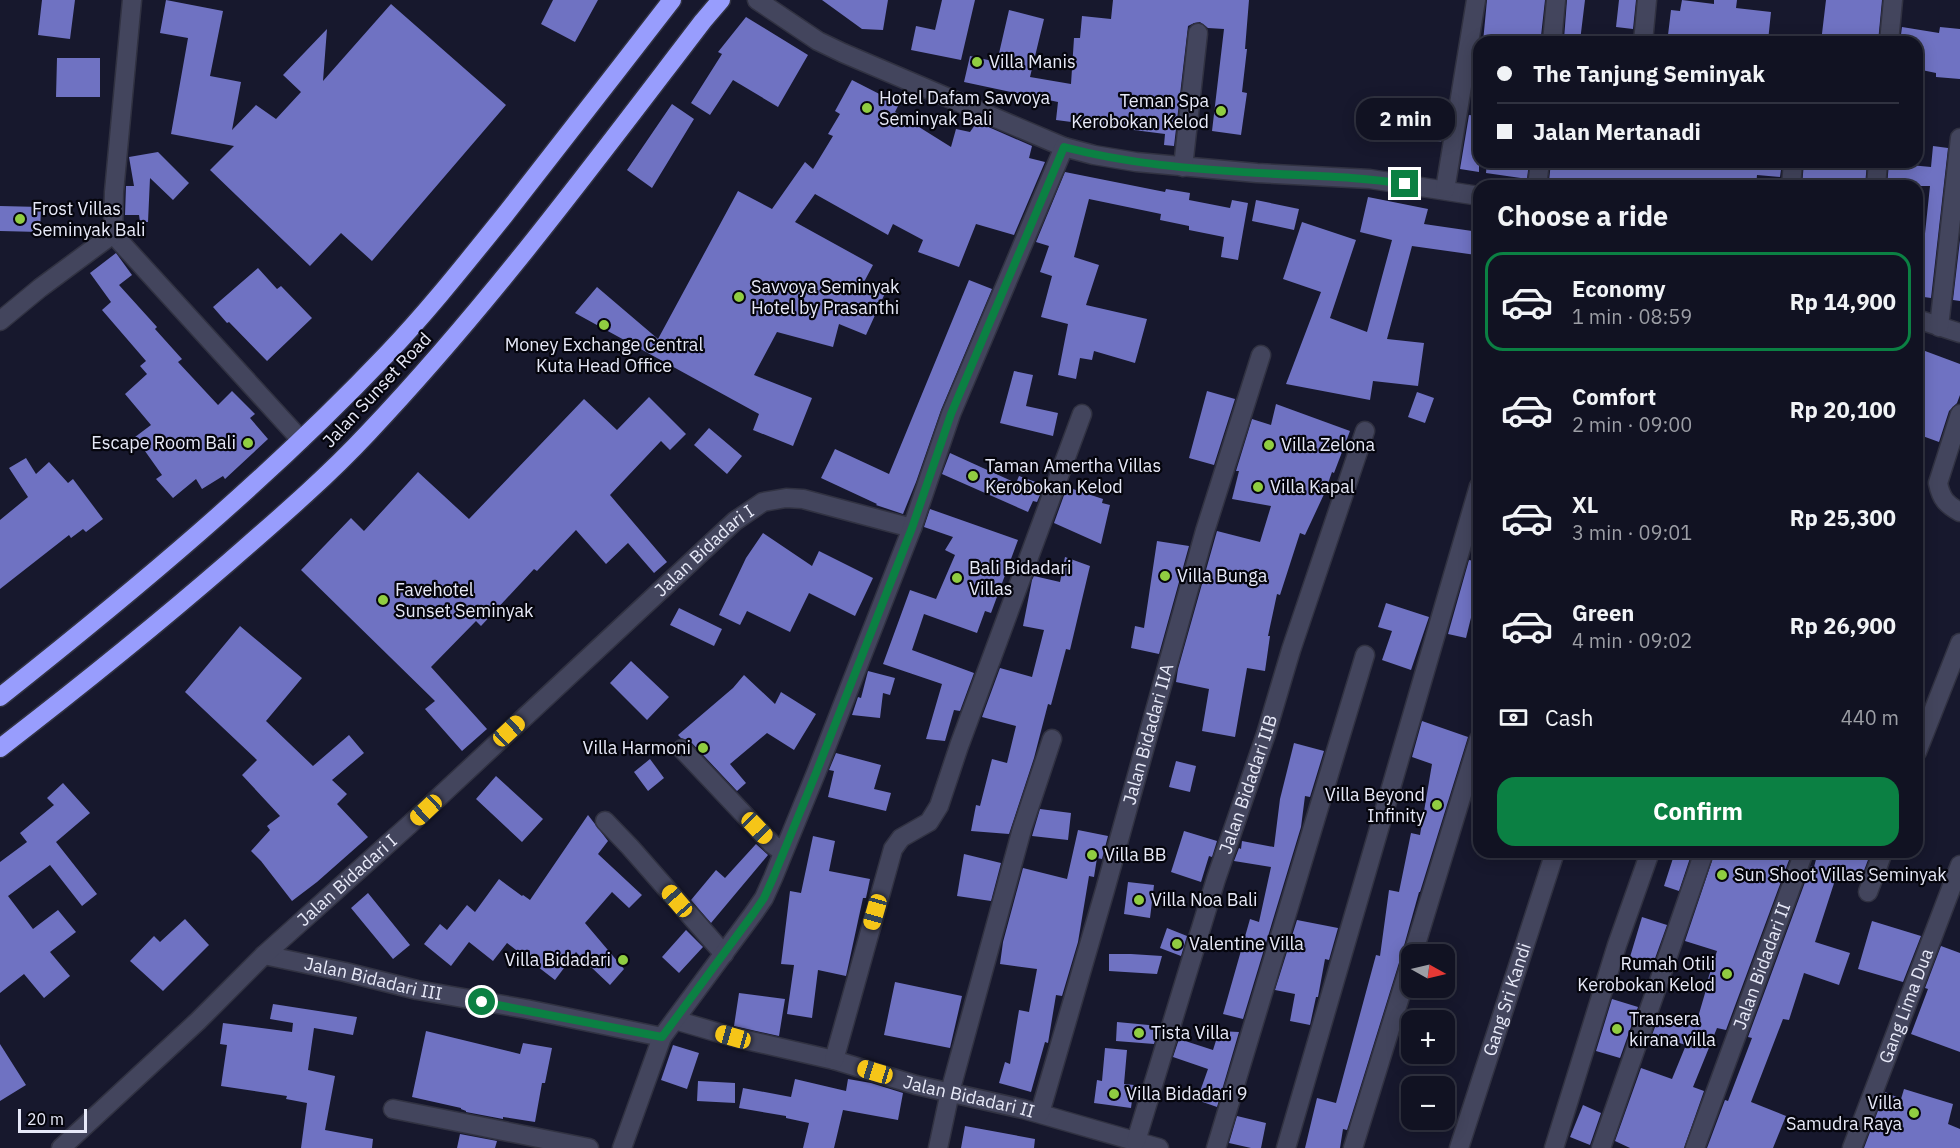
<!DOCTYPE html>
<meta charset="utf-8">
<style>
:root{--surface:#111222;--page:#1e202f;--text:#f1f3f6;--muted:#9c9ea5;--line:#303240;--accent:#0b8043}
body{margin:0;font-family:"IBM Plex Sans",sans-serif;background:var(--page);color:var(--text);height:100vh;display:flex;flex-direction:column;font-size:22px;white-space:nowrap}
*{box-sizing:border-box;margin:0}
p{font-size:20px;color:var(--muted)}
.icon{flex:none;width:33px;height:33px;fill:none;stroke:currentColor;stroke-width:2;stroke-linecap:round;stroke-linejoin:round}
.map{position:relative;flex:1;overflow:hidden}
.sheet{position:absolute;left:1473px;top:180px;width:450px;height:678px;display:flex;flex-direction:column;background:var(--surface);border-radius:18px;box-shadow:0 3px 15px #0003,0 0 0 2px var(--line)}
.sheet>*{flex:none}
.top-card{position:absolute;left:1473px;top:36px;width:450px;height:132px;border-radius:18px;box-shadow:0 3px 15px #0003,0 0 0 2px var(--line);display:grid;align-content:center;height:132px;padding:0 24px;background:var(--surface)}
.needle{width:39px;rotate:98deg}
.controls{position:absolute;left:1401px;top:944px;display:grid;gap:12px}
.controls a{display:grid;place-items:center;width:54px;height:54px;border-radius:12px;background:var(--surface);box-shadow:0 3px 15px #0003,0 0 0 2px var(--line);font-size:30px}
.scale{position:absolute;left:18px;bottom:15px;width:69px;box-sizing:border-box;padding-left:6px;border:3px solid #e7e9f8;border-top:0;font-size:16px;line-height:21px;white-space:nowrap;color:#e7e9f8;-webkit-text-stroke:4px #05050d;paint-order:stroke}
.end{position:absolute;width:27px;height:27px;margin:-14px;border:8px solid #0b8043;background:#fff;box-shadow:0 0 0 3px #fff}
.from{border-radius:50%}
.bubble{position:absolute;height:42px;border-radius:18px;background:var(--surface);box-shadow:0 3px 15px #0003,0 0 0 2px var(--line);font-size:20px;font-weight:700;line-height:42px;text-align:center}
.car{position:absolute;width:18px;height:36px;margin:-18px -9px;border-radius:8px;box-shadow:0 0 4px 2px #0007;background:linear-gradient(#f5c518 24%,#345 0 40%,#f5c518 0 76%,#345 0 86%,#f5c518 0)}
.top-card b{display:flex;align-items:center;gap:21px;height:57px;font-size:22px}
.top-card b+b{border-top:2px solid var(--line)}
.top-card i{width:15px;height:15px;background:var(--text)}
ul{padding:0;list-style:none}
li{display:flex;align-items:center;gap:18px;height:99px;margin:0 12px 9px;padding:0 12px;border:3px solid transparent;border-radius:18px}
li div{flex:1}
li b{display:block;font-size:22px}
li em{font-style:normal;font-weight:700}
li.current{border-color:var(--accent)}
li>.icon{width:54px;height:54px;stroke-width:1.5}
h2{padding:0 24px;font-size:27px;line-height:72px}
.pay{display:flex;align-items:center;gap:15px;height:66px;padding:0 24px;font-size:22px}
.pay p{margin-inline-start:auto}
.primary-button{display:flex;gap:12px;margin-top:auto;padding:12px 24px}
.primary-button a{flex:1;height:69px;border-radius:18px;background:var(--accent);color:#fff;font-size:24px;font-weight:700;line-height:69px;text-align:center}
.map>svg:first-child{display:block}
.building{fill:#6f72c2}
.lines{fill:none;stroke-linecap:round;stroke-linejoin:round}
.minor-casing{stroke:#313242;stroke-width:21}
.highway-casing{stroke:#313242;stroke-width:21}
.minor{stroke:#43455d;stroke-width:18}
.highway{stroke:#989dfd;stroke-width:18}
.route{stroke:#0b8043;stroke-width:8}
.poi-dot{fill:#90cd41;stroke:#05050d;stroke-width:2}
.labels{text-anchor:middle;stroke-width:4.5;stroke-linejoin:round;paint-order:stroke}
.poi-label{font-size:18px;fill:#e7e9f8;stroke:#05050d;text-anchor:start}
.street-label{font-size:18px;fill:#e7e9f8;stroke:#05050d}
</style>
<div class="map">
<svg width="1960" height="1148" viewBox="0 0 1960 1148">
<rect width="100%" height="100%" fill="#17182d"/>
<path class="building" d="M42 0H75L70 39 38 35Z
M166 0 223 11 210 76 241 82 232 130 256 105 276 119 301 92 283 75 327 29 323 81 391 4 506 105 372 261 341 233 310 266 210 170 234 146 171 134 188 38 160 33Z
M553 0H598L575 42 541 24Z
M822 0H888L883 30 862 29Z
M942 0H975L961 60 911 50 916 26 935 30Z
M1113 0H1249L1245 49H1247L1242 92 1247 93 1241 135 1212 131 1224 29 1208 28 1200 22 1194 23 1188 26 1174 146 1164 145 1165 134 1056 120 1058 102 964 82 970 56 997 62 1009 10 1044 19 1030 77 1071 84 1074 38H1080L1082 16 1111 19Z
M1487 0H1545L1541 36 1517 34 1516 42H1483Z
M1567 0H1585L1580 41 1564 39Z
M1619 0H1636L1633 29 1616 27Z
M1682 0 1714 4V0H1737L1736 8 1771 12 1768 41 1734 38 1733 42H1714L1668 35 1671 10 1680 11Z
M1826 0H1882L1878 42H1821Z
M746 17 808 55 778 107 733 80 710 115 691 103 722 54 718 52Z
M1902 27 1939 33 1940 27 1960 29V79L1936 77V73L1917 69V42H1900Z
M57 58H100V97H56Z
M852 80 899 104 895 112 951 147 956 129 970 132 977 122 1032 146 1029 158 1045 162 1014 235 976 224 959 267 918 252 923 240 893 224 888 235 815 194 795 222 873 265 864 282 886 291 866 335 839 324 833 347 777 332 754 375 812 398 793 446 753 430 759 414 575 313 597 287 658 339 738 191 772 209 805 162 813 169 833 136 828 134 840 114 835 111Z
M672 104 694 119 652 188 627 170Z
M1433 109 1446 111 1441 142 1428 140Z
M1469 115 1479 116V172L1460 169Z
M1933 146 1948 148 1931 298 1917 296V242L1924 243 1930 186H1887L1889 163 1931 167Z
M158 152 189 183 173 200 150 178 148 222H140L139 215H125L126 186H134L129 157Z
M1487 162H1529L1527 179 1486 173Z
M1551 162H1782L1780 177 1757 175 1756 186H1711L1671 180V186H1607V183L1549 181Z
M1804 162H1867L1865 186H1802Z
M1065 172 1165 192 1166 189 1190 193 1189 200 1230 208 1232 200 1248 203 1238 260 1221 257 1224 237 1189 230V226L1160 220 1161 214 1089 199 1074 257 1099 265 1086 305 1147 319 1135 363 1094 351 1092 360 1080 358 1076 379 1058 375 1068 324 1041 317 1052 276 1040 272 1049 246 1036 242Z
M1368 197 1428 209 1424 224 1479 232 1476 255 1412 246 1387 339 1424 343 1418 386 1373 381 1370 400 1286 384 1321 292 1283 279 1302 222 1356 240 1330 318 1367 332 1392 240 1360 232Z
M1256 200 1299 209 1294 230 1252 221Z
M0 206 41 207 40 232 0 231Z
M1960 240V301L1953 300Z
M116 253 132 275 119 285 157 327 155 329 182 359 178 362 218 405 232 391 255 414 250 418 268 439 225 479 223 476 202 489 196 479 173 498 156 479 162 475 135 437 151 425 125 394 147 374 140 366 146 361 102 310 111 302 90 273Z
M258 268 277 289 281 286 312 318 267 361 229 322 227 323 213 307Z
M969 280 992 289 941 410 916 482 903 514 876 505 877 504 821 478 835 449 889 474Z
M1917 348 1960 364V395L1957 403 1949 411 1939 442 1917 434Z
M1014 371 1033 375 1026 406 1058 413 1053 436 1000 423Z
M1207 391 1235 399 1214 465 1189 458Z
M1417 392 1434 398 1425 423 1408 417Z
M649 397 686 434 670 450 661 441 610 495 667 562 654 573 628 543 606 564 576 530 537 571 534 569 481 626 476 621 431 667 487 729 462 751 425 709 435 701 301 570 351 518 364 531 418 472 469 519 584 399 617 430Z
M1276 404 1350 431 1334 473 1332 472 1325 492 1305 535 1300 533 1280 595 1277 594 1268 636H1270L1265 671 1247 668 1235 737 1202 731 1209 689 1176 682 1178 669 1217 531 1260 542 1271 506 1232 499 1239 471H1236L1252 419 1271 425Z
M709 428 742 456 727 474 694 445Z
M950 453 1016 483 1019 476 1044 485 1037 502 1033 501 1028 512 942 474Z
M26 458 36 474 49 462 68 483 73 479 103 519 86 532 83 529 71 538 69 535 0 589V520L28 497 9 468Z
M1067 487 1103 499 1102 503 1110 505 1101 544 1054 523Z
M930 509 1018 540 991 613 985 611 977 633 924 614 912 650 974 673 960 711 954 710 945 741 926 739 942 684 883 664 910 590 936 599 955 555 945 550 953 537 924 527Z
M763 533 812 566 819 551 873 578 855 616 809 593 790 632 747 611 740 625 719 615 746 558Z
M1157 541 1189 546 1159 654 1131 648 1135 626 1144 628Z
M1065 557 1090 566 1070 650 1066 649 1051 705 1048 704 1034 758 1009 834 971 831 976 805 980 806 992 759 1007 763 1016 726 982 717 1000 668 1032 677 1044 630 1023 626 1032 580 1034 576 1060 582Z
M1469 560 1479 562V585L1466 638 1448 634Z
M1386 603 1429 617 1411 670 1382 660 1392 631 1378 627Z
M679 608 722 629 714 646 670 625Z
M240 626 302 678 266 721 313 766 349 735 364 753 332 780 347 794 337 804 368 837 317 882 292 901 261 861 251 851 270 830 267 826 280 816 242 775 257 760 185 692Z
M631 661 669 697 647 720 610 683Z
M868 671 895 678 890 695 883 693 880 718 852 715 858 697 861 698Z
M744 675 775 704 781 692 816 714 794 750 767 733 730 764 746 783 737 791 690 741 681 738 678 735 733 688Z
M1422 721 1468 737 1420 892H1419L1402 953 1347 1130 1343 1129 1340 1148H1305L1317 1098 1336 1103 1376 955 1380 956 1389 890 1399 892 1411 833 1420 835 1432 764 1412 757Z
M1294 743 1324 751 1310 797 1305 796 1301 827 1243 1019 1223 1014 1250 919 1259 922 1271 867 1234 861 1239 848 1241 849 1242 841 1274 847 1280 799Z
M836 753 881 765 874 789 891 793 886 811 828 797 834 771 829 770Z
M650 759 664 778 648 791 634 772Z
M1176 761 1196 766 1190 792 1169 787Z
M496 776 543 819 522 842 476 799Z
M63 783 90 813 56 842 97 894 82 906 50 865 8 896 33 929 58 910 76 932 50 952 70 976 44 998 24 974 0 993V862L27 842 20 833 54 805 47 798Z
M1040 809 1071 813 1068 840 1032 836Z
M588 815 608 841 598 854 642 895 629 908 612 892 585 923 624 969 610 985 591 967 590 968 576 952 555 980 507 943 493 961 469 942 451 966 424 944 440 924 447 930 467 905 475 912 499 879 522 896 523 895 530 900Z
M1078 830 1108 836 1102 859 1097 858 1094 877 1089 876 1078 942 1062 996 1056 995 1048 1043 1045 1042 1031 1092 999 1083 1005 1062 1010 1064 1019 1010 1029 1012 1037 969 1000 964 1003 942 1023 868 1067 879Z
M1184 831 1217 841 1212 857 1209 856 1201 882 1171 872Z
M813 836 835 841 829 871 870 879 866 898H863L846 976 818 970 812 1018 787 1014 794 965 781 964 790 891 801 893Z
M756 844 768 855 711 923 691 900 716 870 725 878Z
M1675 852H1692L1679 891 1664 886Z
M1715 852H1757L1789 860 1726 1030 1717 1028 1693 1087 1704 1091 1684 1148H1630L1615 1141 1641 1068 1672 1079 1686 1045 1652 1035 1660 1014 1696 1024 1708 983 1707 982 1717 951 1685 941Z
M1818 852H1871L1860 881 1837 874 1815 942 1850 953 1839 985 1804 973 1789 1020 1783 1019 1751 1102 1786 1116 1773 1148H1707L1725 1100 1728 1101 1752 1038 1748 1037 1811 866 1814 867Z
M964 854 1001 863 991 901 957 896Z
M1128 882 1154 885 1150 918 1124 914Z
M368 893 410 945 393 959 351 908Z
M1642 917 1667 925 1653 964 1630 957Z
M185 919 209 945 163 991 130 961 154 936 160 942Z
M1297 920 1338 928 1329 960 1325 959 1318 997H1316L1310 1025 1290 1021 1295 994 1275 990Z
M1872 921 1921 936 1903 982 1858 969Z
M1167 928 1187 936 1181 956 1160 948Z
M686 930 703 947 679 973 662 957Z
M1941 946 1960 953V1052L1911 1034 1928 989 1925 988Z
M1109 954H1131L1162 956 1157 974 1109 971Z
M895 982 962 996 950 1048 884 1035Z
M739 993 785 999 779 1036 734 1026Z
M1612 999 1638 1007 1620 1058 1596 1051Z
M273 1004 357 1017 353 1035 314 1028 308 1070 335 1076 325 1130 373 1139 372 1148H301L307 1103 286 1099 287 1096 221 1086 227 1045 220 1044 223 1023 292 1032 293 1023 270 1019Z
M1117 1022 1159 1026 1154 1044 1116 1041Z
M426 1031 520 1054 523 1043 552 1048 545 1083H542L535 1122 503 1117V1119L466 1112V1111L461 1109V1108L412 1097Z
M1219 1031 1239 1032 1217 1107 1197 1100 1208 1069 1173 1057 1179 1039 1213 1050Z
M0 1044 26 1085 0 1101Z
M673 1045 699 1053 687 1089 661 1080Z
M1105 1048 1127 1050 1124 1084 1134 1085 1131 1108 1094 1103 1097 1080 1102 1081Z
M795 1079 846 1091 848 1079 871 1083 903 1093 898 1120 843 1110 834 1148H803L809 1123 786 1118V1116L739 1108 743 1088 791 1097Z
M698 1081 735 1083V1103L697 1101Z
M1904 1089 1953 1104 1948 1124 1960 1129V1148H1864L1885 1092 1901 1099Z
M1583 1105 1601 1113 1590 1145 1570 1137Z
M1237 1116 1266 1123 1261 1148H1251L1229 1143Z
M965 1126 1035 1139 1034 1148H961Z
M460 1134 497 1141 495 1148H457Z"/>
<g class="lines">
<defs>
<g id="minor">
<path d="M132 0 114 192 113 234 301 440"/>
<path d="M757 0 818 41 843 53 1064 147 1094 155 1136 162 1257 173 1370 179 1479 196"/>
<path d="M1552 42 1556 0"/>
<path d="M1643 42 1647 0"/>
<path d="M1889 42 1893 0"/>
<path d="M1183 167 1198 33"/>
<path d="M1537 186 1540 162"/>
<path d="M1791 186 1793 162"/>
<path d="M1876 186 1878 162"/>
<path d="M1445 190 1476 0"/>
<path d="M1917 319 1960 333"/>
<path d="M0 321 40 288 113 234"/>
<path d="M1939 327 1960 138"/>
<path d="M1960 414 1938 483C1941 499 1947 505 1960 512"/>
<path d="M682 749 772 844 783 852"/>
<path d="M1917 752 1960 643"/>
<path d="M605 821 630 847 724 954"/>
<path d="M1868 892 1883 852"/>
<path d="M1413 954 1479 739"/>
<path id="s1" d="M264 955 345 972 417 990 526 1009 662 1037"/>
<path id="s2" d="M675 1020 733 1037 834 1060 916 1085 1023 1109 1159 1148"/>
<path d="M834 1060 893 849 901 838 929 822 939 806 959 746 1082 414"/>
<path d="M393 1109 589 1148"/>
<path id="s3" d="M1040 1113 1105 890 1205 531 1261 355"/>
<path id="s4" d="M1136 1141 1216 879 1266 734 1291 650 1365 431"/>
<path id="s5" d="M61 1148 198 1021 264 955 409 825 735 521 763 502 786 498 803 499 912 528"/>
<path d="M622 1148 662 1037 753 914 764 898 773 878 816 773 912 528 951 414 1064 147"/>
<path d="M938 1148 950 1092 1022 829 1052 739"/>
<path d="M1216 1148 1365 655"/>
<path d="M1286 1148 1479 486"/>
<path d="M1353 1148 1412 958"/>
<path id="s6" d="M1459 1148 1555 852"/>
<path d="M1554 1148 1617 945 1650 852"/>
<path d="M1601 1148 1704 852"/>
<path id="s7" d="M1695 1148 1804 852"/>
<path id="s8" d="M1852 1148 1960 865"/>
</g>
<path id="highway" d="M0 697C135 590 268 479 387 354 429 310 466 263 504 216 560 145 616 72 672 0
M0 748C78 688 155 626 230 561 277 520 325 479 368 433 490 304 595 162 703 21L721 0"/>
</defs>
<use href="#minor" class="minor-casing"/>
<use href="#highway" class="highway-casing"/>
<use href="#minor" class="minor"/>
<use href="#highway" class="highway"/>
</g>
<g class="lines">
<path class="route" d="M482 1002 662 1037 753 914 764 898 773 878 816 773 912 528 951 414 1064 147C1128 164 1193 169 1259 173 1308 176 1356 176 1405 184"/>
</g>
<g class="poi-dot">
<circle cx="977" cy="62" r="6"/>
<circle cx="867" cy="108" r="6"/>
<circle cx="1221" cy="111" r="6"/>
<circle cx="20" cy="219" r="6"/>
<circle cx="739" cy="297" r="6"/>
<circle cx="604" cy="325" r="6"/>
<circle cx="248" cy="443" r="6"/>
<circle cx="1269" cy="445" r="6"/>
<circle cx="973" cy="476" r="6"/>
<circle cx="1258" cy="487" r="6"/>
<circle cx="1165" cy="576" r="6"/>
<circle cx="957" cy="578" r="6"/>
<circle cx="383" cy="600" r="6"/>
<circle cx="703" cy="748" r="6"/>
<circle cx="1437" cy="805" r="6"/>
<circle cx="1092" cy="855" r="6"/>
<circle cx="1722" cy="875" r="6"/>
<circle cx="1139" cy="900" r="6"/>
<circle cx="1177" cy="944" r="6"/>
<circle cx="623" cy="960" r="6"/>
<circle cx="1727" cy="974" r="6"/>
<circle cx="1617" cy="1029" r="6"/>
<circle cx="1139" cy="1033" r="6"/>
<circle cx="1114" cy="1094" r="6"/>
<circle cx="1914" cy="1113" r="6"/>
</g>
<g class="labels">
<g class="poi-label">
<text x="989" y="68">Villa Manis</text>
<text x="879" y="104">Hotel Dafam Savvoya<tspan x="879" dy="21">Seminyak Bali</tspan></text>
<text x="1209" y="107" text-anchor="end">Teman Spa<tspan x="1209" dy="21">Kerobokan Kelod</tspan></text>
<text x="32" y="215">Frost Villas<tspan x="32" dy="21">Seminyak Bali</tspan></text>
<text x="751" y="293">Savvoya Seminyak<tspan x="751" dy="21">Hotel by Prasanthi</tspan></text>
<text x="604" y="351" text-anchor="middle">Money Exchange Central<tspan x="604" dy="21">Kuta Head Office</tspan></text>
<text x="236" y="449" text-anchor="end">Escape Room Bali</text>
<text x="1281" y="451">Villa Zelona</text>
<text x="985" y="472">Taman Amertha Villas<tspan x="985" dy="21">Kerobokan Kelod</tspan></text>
<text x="1270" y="493">Villa Kapal</text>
<text x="969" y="574">Bali Bidadari<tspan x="969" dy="21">Villas</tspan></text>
<text x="1177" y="582">Villa Bunga</text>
<text x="395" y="596">Favehotel<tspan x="395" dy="21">Sunset Seminyak</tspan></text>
<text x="691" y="754" text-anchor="end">Villa Harmoni</text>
<text x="1425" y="801" text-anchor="end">Villa Beyond<tspan x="1425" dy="21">Infinity</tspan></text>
<text x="1104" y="861">Villa BB</text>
<text x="1734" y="881">Sun Shoot Villas Seminyak</text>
<text x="1151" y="906">Villa Noa Bali</text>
<text x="1189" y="950">Valentine Villa</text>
<text x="611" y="966" text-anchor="end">Villa Bidadari</text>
<text x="1715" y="970" text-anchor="end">Rumah Otili<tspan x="1715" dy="21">Kerobokan Kelod</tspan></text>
<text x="1629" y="1025">Transera<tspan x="1629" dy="21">kirana villa</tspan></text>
<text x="1151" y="1039">Tista Villa</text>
<text x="1126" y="1100">Villa Bidadari 9</text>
<text x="1902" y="1109" text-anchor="end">Villa<tspan x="1902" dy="21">Samudra Raya</tspan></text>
</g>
<g class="street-label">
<text transform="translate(377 390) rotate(-47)" y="6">Jalan Sunset Road</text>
<text dy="6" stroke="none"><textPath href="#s5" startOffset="878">Jalan Bidadari I</textPath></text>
<text dy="6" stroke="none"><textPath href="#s3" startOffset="394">Jalan Bidadari IIA</textPath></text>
<text dy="6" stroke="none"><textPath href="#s4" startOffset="374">Jalan Bidadari IIB</textPath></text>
<text dy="6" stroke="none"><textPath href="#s5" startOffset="392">Jalan Bidadari I</textPath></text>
<text dy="6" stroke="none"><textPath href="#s7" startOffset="194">Jalan Bidadari II</textPath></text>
<text dy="6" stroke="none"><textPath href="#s1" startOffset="112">Jalan Bidadari III</textPath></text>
<text dy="6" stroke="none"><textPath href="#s6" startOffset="156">Gang Sri Kandi</textPath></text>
<text dy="6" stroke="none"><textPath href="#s8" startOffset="152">Gang Lima Dua</textPath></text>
<text dy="6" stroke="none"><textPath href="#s2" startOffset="304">Jalan Bidadari II</textPath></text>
</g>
</g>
</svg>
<div class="controls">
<a><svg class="needle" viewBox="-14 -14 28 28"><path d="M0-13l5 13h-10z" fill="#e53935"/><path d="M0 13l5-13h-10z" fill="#9c9ea5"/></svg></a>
<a>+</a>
<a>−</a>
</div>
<div class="scale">20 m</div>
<i class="end from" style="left:482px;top:1002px"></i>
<i class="end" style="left:1405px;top:184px"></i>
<div class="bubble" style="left:1356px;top:98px;width:99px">2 min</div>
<i class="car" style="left:509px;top:731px;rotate:47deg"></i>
<i class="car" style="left:426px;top:810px;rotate:227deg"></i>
<i class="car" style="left:757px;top:828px;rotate:136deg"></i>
<i class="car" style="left:677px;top:901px;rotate:319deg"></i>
<i class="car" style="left:875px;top:912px;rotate:196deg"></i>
<i class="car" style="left:733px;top:1037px;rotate:286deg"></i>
<i class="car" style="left:875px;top:1072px;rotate:287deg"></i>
<div class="top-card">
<b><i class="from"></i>The Tanjung Seminyak</b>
<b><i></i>Jalan Mertanadi</b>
</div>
<section class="sheet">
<h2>Choose a ride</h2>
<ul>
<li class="current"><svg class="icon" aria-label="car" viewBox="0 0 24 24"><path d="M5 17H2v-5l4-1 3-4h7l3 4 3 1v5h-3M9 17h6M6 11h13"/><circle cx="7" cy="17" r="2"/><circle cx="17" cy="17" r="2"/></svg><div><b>Economy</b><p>1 min · 08:59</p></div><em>Rp 14,900</em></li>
<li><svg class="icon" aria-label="car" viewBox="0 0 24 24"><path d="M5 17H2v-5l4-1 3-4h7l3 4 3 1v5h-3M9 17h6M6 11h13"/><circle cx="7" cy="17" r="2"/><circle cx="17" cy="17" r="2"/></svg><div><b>Comfort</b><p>2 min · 09:00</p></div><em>Rp 20,100</em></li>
<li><svg class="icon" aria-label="car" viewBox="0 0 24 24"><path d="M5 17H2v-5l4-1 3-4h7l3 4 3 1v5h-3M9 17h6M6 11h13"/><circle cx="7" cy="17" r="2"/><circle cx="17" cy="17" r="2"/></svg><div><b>XL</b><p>3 min · 09:01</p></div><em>Rp 25,300</em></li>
<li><svg class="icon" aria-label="car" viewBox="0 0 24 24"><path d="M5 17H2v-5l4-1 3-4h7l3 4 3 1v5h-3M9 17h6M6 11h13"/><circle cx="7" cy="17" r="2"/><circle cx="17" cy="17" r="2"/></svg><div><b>Green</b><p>4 min · 09:02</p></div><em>Rp 26,900</em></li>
</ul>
<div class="pay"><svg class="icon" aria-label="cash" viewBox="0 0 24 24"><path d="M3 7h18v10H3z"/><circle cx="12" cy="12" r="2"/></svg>Cash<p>440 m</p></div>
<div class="primary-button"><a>Confirm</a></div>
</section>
</div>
